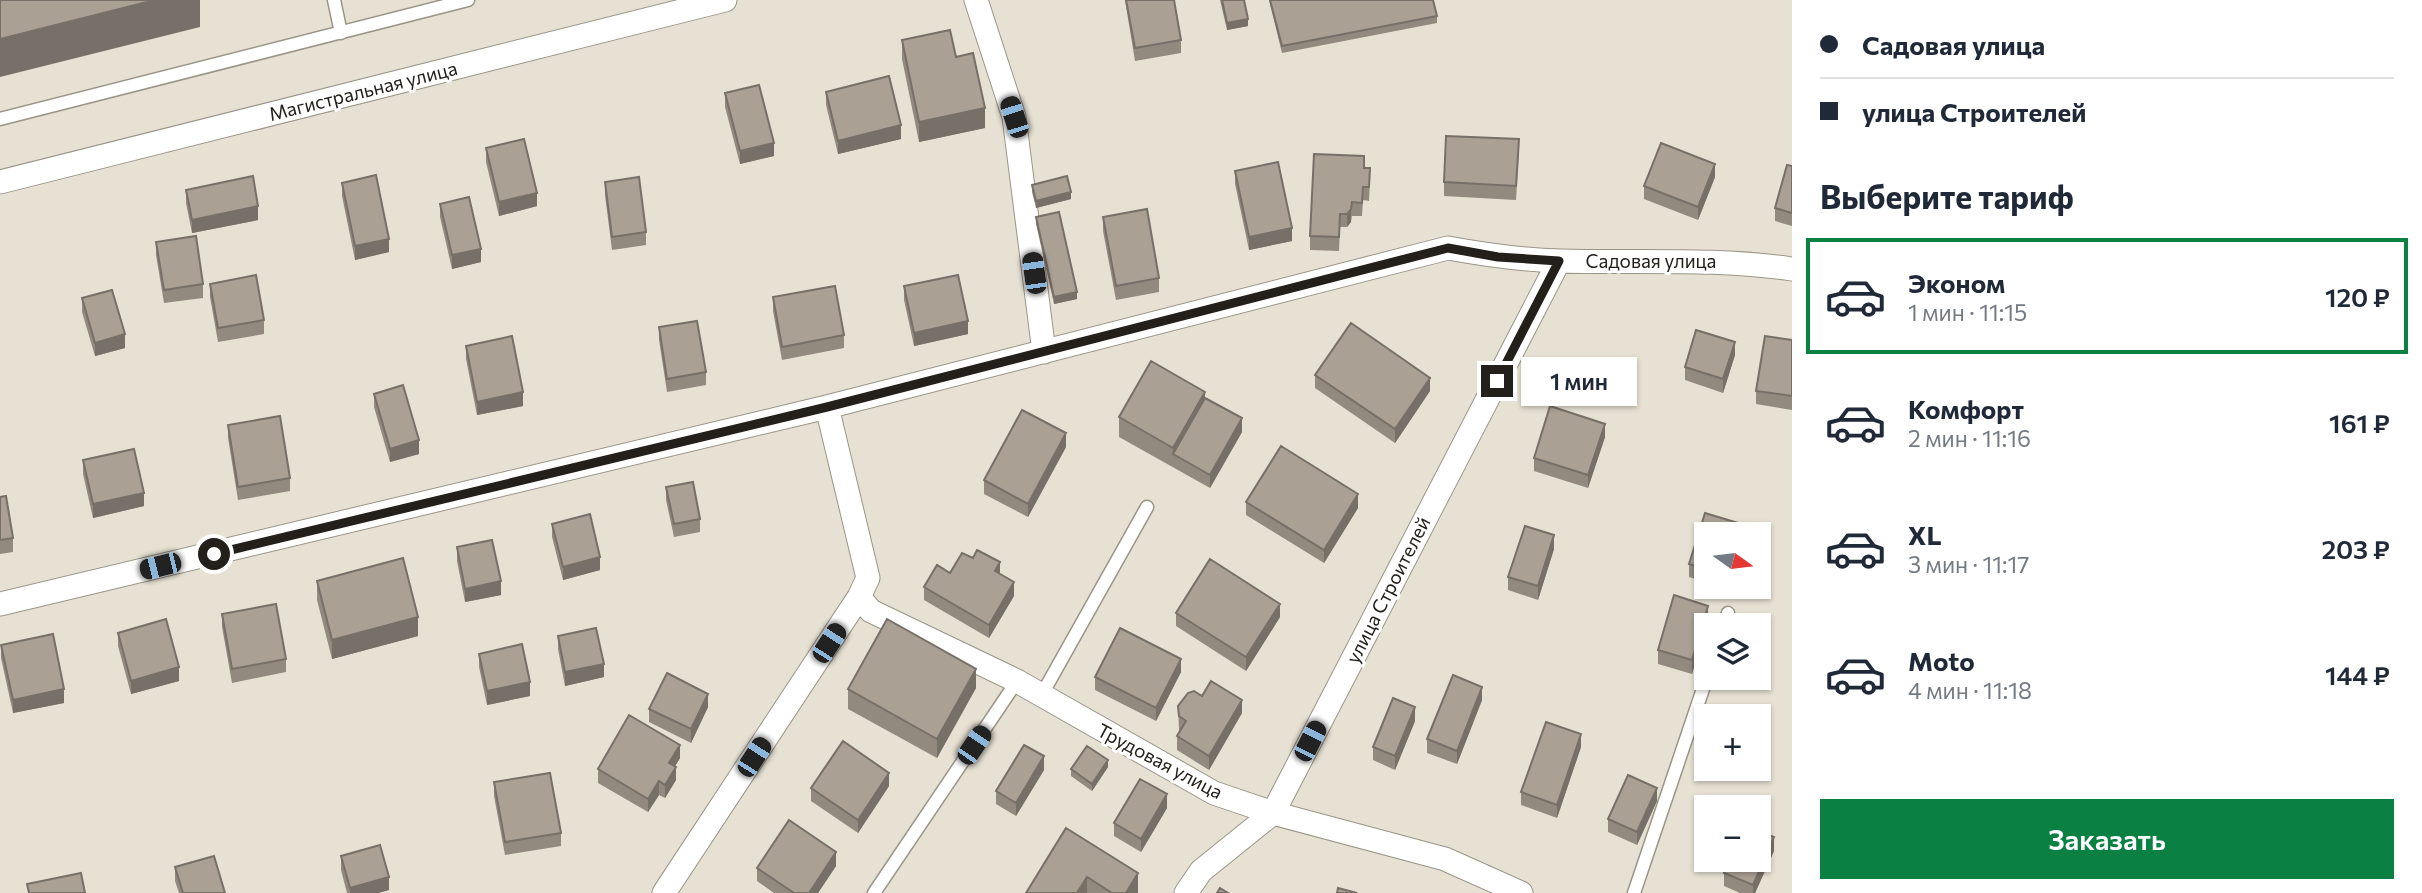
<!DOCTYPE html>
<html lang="ru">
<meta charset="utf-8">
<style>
:root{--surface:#fff;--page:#f6f6f7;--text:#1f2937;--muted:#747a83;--line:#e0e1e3;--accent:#0b8043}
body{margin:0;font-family:Commissioner,sans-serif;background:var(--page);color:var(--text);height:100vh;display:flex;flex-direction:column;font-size:26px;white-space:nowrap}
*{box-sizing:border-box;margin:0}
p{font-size:23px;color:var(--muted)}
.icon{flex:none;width:38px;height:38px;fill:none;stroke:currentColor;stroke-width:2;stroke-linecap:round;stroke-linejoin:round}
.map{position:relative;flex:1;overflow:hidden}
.drawer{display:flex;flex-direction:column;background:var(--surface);width:630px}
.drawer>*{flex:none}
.top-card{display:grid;align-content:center;height:154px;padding:0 28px;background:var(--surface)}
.needle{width:46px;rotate:104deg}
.fabs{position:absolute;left:1694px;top:522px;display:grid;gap:14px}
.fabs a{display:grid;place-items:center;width:77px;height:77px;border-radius:0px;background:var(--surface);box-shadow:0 2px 5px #0004;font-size:35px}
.end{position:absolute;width:32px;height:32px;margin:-16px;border:9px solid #23201b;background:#fff;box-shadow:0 0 0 4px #fff}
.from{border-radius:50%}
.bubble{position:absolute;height:49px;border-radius:0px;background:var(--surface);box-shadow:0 2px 5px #0004;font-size:23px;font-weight:600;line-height:49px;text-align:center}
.car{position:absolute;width:21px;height:42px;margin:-21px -10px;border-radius:9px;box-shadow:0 0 5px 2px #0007;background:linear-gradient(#222 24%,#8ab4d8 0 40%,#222 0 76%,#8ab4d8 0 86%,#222 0)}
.top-card b{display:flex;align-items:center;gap:24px;height:66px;font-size:26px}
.top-card b+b{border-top:2px solid var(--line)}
.top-card i{width:18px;height:18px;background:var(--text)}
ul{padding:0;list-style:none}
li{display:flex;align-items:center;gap:21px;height:116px;margin:0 14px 10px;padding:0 14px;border:4px solid transparent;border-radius:0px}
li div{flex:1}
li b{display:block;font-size:26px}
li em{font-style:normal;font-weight:600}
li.current{border-color:var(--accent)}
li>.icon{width:63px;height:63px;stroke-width:1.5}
h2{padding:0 28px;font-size:32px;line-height:84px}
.primary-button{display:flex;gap:14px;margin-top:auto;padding:14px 28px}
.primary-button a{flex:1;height:80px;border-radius:0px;background:var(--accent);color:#fff;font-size:28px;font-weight:600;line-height:80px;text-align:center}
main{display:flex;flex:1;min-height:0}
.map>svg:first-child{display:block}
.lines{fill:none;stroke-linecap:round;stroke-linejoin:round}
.service-casing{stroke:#9a9587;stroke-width:15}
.minor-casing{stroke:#9a9587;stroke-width:25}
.service{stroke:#fff;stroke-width:12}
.minor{stroke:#fff;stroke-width:23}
.wall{fill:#928a7f}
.shaded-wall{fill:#777068}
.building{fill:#aaa094;stroke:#777068;stroke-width:2}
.route{stroke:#23201b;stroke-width:9}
.labels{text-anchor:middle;stroke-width:6;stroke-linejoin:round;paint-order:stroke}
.street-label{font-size:19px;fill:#23201b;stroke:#fff}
</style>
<main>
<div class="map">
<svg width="1792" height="893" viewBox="0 0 1792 893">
<rect width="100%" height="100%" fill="#e7e1d3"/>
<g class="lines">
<defs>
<path id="service" d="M334 0 341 33
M0 119 468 0
M1724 625 1728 613
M1041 696 1147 507
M874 893 1017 681
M1634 893 1707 677"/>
<path id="minor" d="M976 0 1014 117 1044 352
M0 182 725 0
M859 597 871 611 1017 681 1214 793 1273 813 1445 859 1521 893
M0 604 827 407 1448 248C1486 255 1523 260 1561 261 1638 263 1715 258 1792 269
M664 893 859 597 868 578 827 407
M1186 893 1201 871 1273 813 1559 261"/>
</defs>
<use href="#service" class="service-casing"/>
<use href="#minor" class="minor-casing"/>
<use href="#service" class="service"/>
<use href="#minor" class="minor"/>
</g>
<path class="wall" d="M1125 0H1174L1181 40V53L1135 61Z
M1220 0H1244L1248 26 1227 30Z
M1269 0H1433L1437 16V23L1282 53Z
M902 40 956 57 985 128 919 142 902 59Z
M826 92 901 139 838 154 826 105Z
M725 93 774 156 740 164 725 107Z
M486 148 537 206 499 216 486 162Z
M1519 153 1516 200 1444 196V182Z
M1792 166V226L1775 221V208Z
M1364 168 1370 181 1369 201 1363 200 1362 216H1352L1351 222 1347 227H1340L1339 251 1310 250V236Z
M1235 171 1292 241 1249 250 1235 184Z
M1715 177 1698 220 1644 199V186Z
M605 182 646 232V245L612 250 605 195Z
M342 183 389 252 355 260 342 196Z
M1032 185 1071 199 1036 208 1032 192Z
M186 190 258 220 192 233 186 203Z
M440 204 481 262 452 269 440 217Z
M1036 217 1077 299 1054 304 1036 224Z
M1103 217 1159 278V292L1116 300 1103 231Z
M156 242 203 284V298L164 303 156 255Z
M210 284 264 320V334L218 342 210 297Z
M904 286 968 334 914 346 904 300Z
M773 297 844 335V348L782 360 773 311Z
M82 298 125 348 95 356 82 312Z
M659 327 706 372V385L667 392 659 340Z
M1792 340V410L1756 404V391Z
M466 346 523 406 477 415 466 359Z
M1735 355 1723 393 1685 380V367Z
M1315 375 1430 391 1395 443 1315 388Z
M374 394 419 454 390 462 374 407Z
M1205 398 1242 432 1210 488 1119 437V417Z
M228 425 290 478V491L238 500 228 438Z
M1605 437 1588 488 1534 471V458Z
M1066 447 1028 517 984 494V480Z
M83 460 144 506 93 518 83 474Z
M666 487 700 519V532L674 537 666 500Z
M0 497 13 538V552L0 554Z
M1246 502 1358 508 1324 563 1246 515Z
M1705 513 1738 523V534H1706V582L1689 577V564Z
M552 524 600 570 563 580 552 537Z
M457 547 501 595 465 602 457 561Z
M1554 549 1538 600 1508 590V577Z
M950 573 1014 596 989 638 924 600V587Z
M317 581 418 636 332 659 317 600Z
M1176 613 1280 617 1246 671 1176 626Z
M222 614 286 659V672L232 683 222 627Z
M1708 619 1692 674 1658 664V650Z
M118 633 179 681 131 694 118 646Z
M558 636 604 677 565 686 558 649Z
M1 645 64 703 13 713 1 658Z
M479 654 530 696 487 705 479 667Z
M1181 672 1156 721 1095 690V677Z
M976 688 937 758 848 709V689Z
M1202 696 1242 713 1209 770 1177 750V736L1181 731 1179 730 1178 706Z
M1482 700 1457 764 1427 753V739Z
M708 707 691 743 649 722V709Z
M1415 721 1395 770 1373 760V747Z
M1581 747 1557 818 1521 805V792Z
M680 758 675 766 676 780 665 798 659 795 648 812 598 783V769Z
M1108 767 1092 791 1071 776V769Z
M1044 770 1016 816 996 804V791Z
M494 782 561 833V846L505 855 494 796Z
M889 786 858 833 811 801V788Z
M1657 801 1637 845 1608 832V819Z
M1167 808 1141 852 1114 836V823Z
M1066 828 1138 892V893H1026Z
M1774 851 1755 893H1740L1724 886V873Z
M341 856 389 890 378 893H347L341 870Z
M836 866 818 893H774L757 881V868Z
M175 867 225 893H179L175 881Z"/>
<path class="shaded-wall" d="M155 0H200V27L0 77V39Z
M1248 19V26L1227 30V23Z
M985 108V128L919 142V122Z
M901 125V139L838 154V141Z
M774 143V156L740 164V151Z
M1715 164V177L1698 220V207Z
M1071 192V199L1036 208V201Z
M537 193V206L499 216V202Z
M258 206V220L192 233V220Z
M1351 209V222L1347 227V214Z
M1292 228V241L1249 250V237Z
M389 239V252L355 260V246Z
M481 249V262L452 269V255Z
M1077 292V299L1054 304V297Z
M968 321V334L914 346V333Z
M125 334V348L95 356V343Z
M1735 342V355L1723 393V379Z
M1430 378V391L1395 443V429Z
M523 392V406L477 415V402Z
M1205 392V411L1173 454V448Z
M1242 418V432L1210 488V475Z
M1605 424V437L1588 488V475Z
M1066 433V447L1028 517V504Z
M419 440V454L390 462V449Z
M144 493V506L93 518V504Z
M1358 494V508L1324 563V550Z
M1554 535V549L1538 600V586Z
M600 557V570L563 580V567Z
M1000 562V576L995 571Z
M501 581V595L465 602V589Z
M1014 582V596L989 638V625Z
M1280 604V617L1246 671V657Z
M1708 606V619L1692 674V660Z
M418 617V636L332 659V640Z
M1181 659V672L1156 721V708Z
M604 664V677L565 686V672Z
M179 667V681L131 694V681Z
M976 669V688L937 758V739Z
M530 682V696L487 705V691Z
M1482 687V700L1457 764V751Z
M64 689V703L13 713V700Z
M708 694V707L691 743V729Z
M1242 700V713L1209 770V756Z
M1415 707V721L1395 770V756Z
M1581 734V747L1557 818V805Z
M680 745V758L669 776V763Z
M1044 756V770L1016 816V803Z
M1108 760V767L1092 791V784Z
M676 767V780L665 798V785Z
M889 773V786L858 833V820Z
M659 781V795L648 812V799Z
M1657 788V801L1637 845V832Z
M1167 794V808L1141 852V839Z
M1774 837V851L1755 893H1753V885Z
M836 852V866L818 893H809Z
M1138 873V893H1126Z
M389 877V890L378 893H350V888Z
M1087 877V893H1077Z"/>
<path class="building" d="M0 0H155L0 39Z
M1126 0H1174L1181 40 1135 48Z
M1222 0H1244L1248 19 1227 23Z
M1270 0H1433L1437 16 1282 46Z
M950 30 956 57 973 53 985 108 919 122 902 40Z
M889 76 901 125 838 141 826 92Z
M759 85 774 143 740 151 725 93Z
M1446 136 1519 139 1516 186 1444 182Z
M524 139 537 193 499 202 486 148Z
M1661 143 1715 164 1698 207 1644 186Z
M1314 154 1364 156V168H1370L1369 187H1363L1362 203 1352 202 1351 209 1347 214H1340L1339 237 1310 236Z
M1278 162 1292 228 1249 237 1235 171Z
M1787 165 1792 166V213L1775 208Z
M376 175 389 239 355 246 342 183Z
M253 176 258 206 192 220 186 190Z
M1067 176 1071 192 1036 201 1032 185Z
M639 177 646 232 612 237 605 182Z
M469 197 481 249 452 255 440 204Z
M1147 209 1159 278 1116 286 1103 217Z
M1059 212 1077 292 1054 297 1036 217Z
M196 236 203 284 164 290 156 242Z
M256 275 264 320 218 328 210 284Z
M958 275 968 321 914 333 904 286Z
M835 286 844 335 782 347 773 297Z
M112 290 125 334 95 343 82 298Z
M697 321 706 372 667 379 659 327Z
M1351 323 1430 378 1395 429 1315 375Z
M1696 330 1735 342 1723 379 1685 367Z
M512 336 523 392 477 402 466 346Z
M1765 336 1792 340V396L1756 391Z
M1151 361 1205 392 1173 448 1119 417Z
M403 385 419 440 390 449 374 394Z
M1205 398 1242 418 1210 475 1173 454Z
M1550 406 1605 424 1588 475 1534 458Z
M1022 410 1066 433 1028 504 984 480Z
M280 416 290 478 238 487 228 425Z
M1281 446 1358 494 1324 550 1246 502Z
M134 449 144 493 93 504 83 460Z
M693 482 700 519 674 524 666 487Z
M6 496 13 538 0 540V497Z
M1705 513 1738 523 1735 534H1706V569L1689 564Z
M590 514 600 557 563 567 552 524Z
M1525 526 1554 535 1538 586 1508 577Z
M492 540 501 581 465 589 457 547Z
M977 550 1000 562 995 571 1014 582 989 625 924 587 937 565 950 573 962 553 973 558Z
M403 558 418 617 332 640 317 581Z
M1210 559 1280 604 1246 657 1176 613Z
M1674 595 1708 606 1692 660 1658 650Z
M276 604 286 659 232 669 222 614Z
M166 619 179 667 131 681 118 633Z
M887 619 976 669 937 739 848 689Z
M596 628 604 664 565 672 558 636Z
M1120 628 1181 659 1156 708 1095 677Z
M53 634 64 689 13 700 1 645Z
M522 644 530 682 487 691 479 654Z
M667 673 708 694 691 729 649 709Z
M1453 675 1482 687 1457 751 1427 739Z
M1211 681 1242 700 1209 756 1177 736 1186 721 1179 716 1178 706 1188 693 1194 691 1202 696Z
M1393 698 1415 707 1395 756 1373 747Z
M629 715 680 745 669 763 676 767 665 785 659 781 648 799 598 769Z
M1546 722 1581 734 1557 805 1521 792Z
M843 741 889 773 858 820 811 788Z
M1024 745 1044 756 1016 803 996 791Z
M1087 746 1108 760 1092 784 1071 769Z
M550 773 561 833 505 842 494 782Z
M1628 775 1657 788 1637 832 1608 819Z
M1140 779 1167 794 1141 839 1114 823Z
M789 820 836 852 809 893H794L757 868Z
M1066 828 1138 873 1126 893H1112L1087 877 1077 893H1026Z
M1759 831 1774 837 1753 885 1724 873 1730 859H1759Z
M380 845 389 877 350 888 341 856Z
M214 856 225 893H183L175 867Z
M81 873 85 893H29L27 884Z
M1220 888 1228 893H1217Z
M1338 888 1357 893H1337Z"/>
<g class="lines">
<path class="route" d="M214 554 827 407 1448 248 1498 257 1559 261 1497 381"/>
</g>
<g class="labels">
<g class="street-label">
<text transform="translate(363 91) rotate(-14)" y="7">Магистральная улица</text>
<text x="1651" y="268">Садовая улица</text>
<text transform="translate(1388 590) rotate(-63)" y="7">улица Строителей</text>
<text transform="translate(1160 761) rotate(28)" y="7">Трудовая улица</text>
</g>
</g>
</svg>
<div class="fabs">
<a><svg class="needle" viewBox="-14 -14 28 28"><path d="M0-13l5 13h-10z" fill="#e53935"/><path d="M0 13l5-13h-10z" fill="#747a83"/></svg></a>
<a><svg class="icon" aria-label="layers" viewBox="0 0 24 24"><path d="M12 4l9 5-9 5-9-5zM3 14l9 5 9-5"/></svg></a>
<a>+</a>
<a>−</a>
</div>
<i class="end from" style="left:214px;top:554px"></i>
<i class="end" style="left:1497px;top:381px"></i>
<div class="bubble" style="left:1521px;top:357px;width:116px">1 мин</div>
<i class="car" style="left:1014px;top:117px;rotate:342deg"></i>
<i class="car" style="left:1034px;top:273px;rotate:352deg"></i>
<i class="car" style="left:160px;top:566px;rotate:256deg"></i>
<i class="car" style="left:829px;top:643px;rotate:33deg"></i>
<i class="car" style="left:1310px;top:741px;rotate:27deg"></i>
<i class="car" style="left:974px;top:745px;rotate:34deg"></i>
<i class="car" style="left:754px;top:757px;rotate:33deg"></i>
</div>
<section class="drawer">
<div class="top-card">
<b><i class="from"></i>Садовая улица</b>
<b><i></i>улица Строителей</b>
</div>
<h2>Выберите тариф</h2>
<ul>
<li class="current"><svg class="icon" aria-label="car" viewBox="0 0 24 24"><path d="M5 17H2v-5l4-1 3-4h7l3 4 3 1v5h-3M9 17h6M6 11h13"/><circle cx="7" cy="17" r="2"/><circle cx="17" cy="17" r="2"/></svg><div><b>Эконом</b><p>1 мин · 11:15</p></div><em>120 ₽</em></li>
<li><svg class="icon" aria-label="car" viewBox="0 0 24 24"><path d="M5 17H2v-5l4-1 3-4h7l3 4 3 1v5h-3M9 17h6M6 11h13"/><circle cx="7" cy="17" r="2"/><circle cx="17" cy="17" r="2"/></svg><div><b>Комфорт</b><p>2 мин · 11:16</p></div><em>161 ₽</em></li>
<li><svg class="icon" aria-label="car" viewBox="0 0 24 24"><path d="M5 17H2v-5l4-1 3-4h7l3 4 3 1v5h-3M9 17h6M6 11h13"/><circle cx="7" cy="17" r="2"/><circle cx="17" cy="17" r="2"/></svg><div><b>XL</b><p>3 мин · 11:17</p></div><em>203 ₽</em></li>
<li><svg class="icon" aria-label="car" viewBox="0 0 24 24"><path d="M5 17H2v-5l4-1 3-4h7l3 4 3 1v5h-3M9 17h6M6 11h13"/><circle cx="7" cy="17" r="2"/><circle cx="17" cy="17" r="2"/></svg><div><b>Moto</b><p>4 мин · 11:18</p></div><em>144 ₽</em></li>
</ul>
<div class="primary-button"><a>Заказать</a></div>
</section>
</main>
